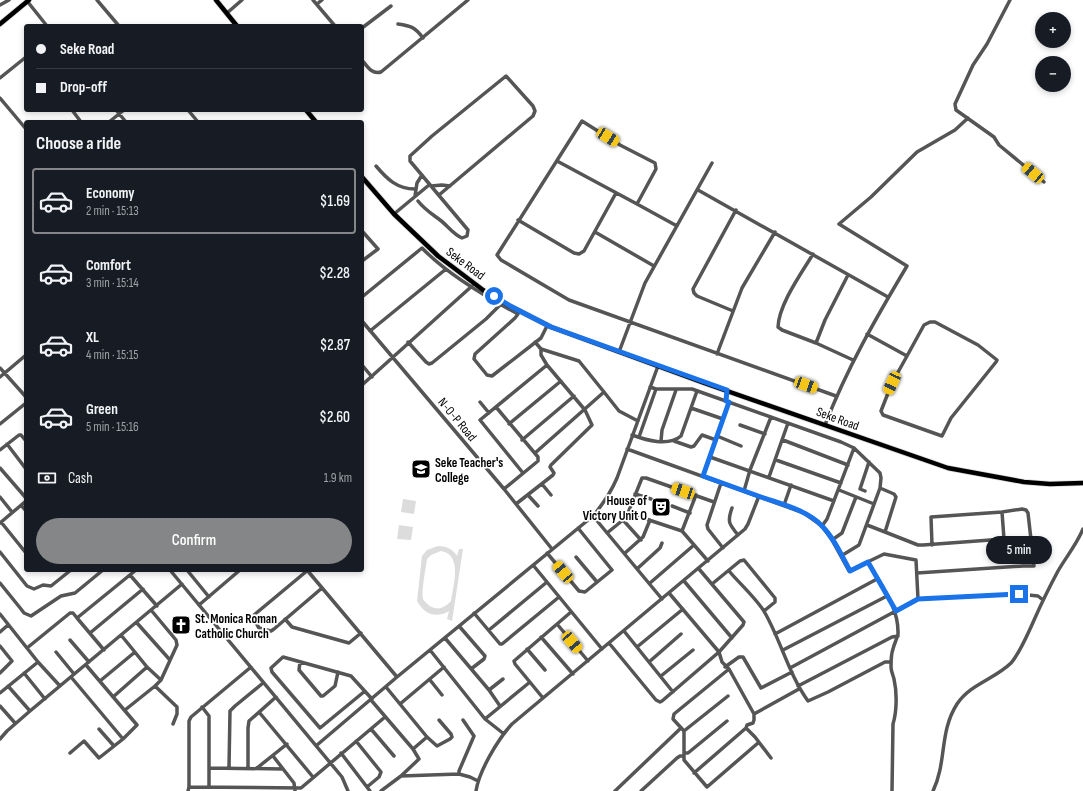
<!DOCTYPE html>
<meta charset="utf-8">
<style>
:root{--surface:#171b24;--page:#20242c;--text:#f1f3f6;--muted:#9ea1a6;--line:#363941;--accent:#858687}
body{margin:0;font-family:"Sofia Sans Condensed",sans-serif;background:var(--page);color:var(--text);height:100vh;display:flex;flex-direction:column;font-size:15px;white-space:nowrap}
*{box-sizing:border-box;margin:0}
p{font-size:13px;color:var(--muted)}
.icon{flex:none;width:22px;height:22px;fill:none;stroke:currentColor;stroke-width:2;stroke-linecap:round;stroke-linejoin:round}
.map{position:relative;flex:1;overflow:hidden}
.panel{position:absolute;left:24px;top:120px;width:340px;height:452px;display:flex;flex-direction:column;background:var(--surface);border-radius:4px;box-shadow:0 2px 6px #0003}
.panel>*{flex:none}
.banner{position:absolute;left:24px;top:24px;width:340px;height:88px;border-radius:4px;box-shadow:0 2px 6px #0003;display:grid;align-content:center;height:88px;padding:0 12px;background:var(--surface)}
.fabs{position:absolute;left:1035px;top:12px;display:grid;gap:8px}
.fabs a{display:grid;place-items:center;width:36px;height:36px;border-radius:50%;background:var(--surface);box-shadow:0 2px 6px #0003;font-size:20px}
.end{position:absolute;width:18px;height:18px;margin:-9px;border:5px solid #1a73e8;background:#fff;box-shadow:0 0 0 2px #fff}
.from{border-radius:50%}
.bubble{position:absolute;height:28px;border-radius:14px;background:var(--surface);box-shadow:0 2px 6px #0003;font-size:13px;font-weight:600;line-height:28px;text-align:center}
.car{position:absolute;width:12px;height:24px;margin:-12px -6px;border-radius:5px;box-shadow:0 0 3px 1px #0007;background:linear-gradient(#f5c518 24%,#345 0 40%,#f5c518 0 76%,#345 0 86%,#f5c518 0)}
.banner b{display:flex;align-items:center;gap:14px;height:38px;font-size:15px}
.banner b+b{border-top:1px solid var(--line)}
.banner i{width:10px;height:10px;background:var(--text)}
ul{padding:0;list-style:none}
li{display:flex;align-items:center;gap:12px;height:66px;margin:0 8px 6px;padding:0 4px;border:2px solid transparent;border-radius:4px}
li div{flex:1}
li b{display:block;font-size:15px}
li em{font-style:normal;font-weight:600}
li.on{border-color:var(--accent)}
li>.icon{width:36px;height:36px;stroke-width:1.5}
h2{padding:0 12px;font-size:18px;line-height:48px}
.pay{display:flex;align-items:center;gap:10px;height:44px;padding:0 12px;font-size:15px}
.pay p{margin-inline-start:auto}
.primary-button{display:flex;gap:8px;margin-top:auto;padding:8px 12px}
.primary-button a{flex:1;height:46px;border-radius:24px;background:var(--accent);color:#fff;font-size:16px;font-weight:600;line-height:46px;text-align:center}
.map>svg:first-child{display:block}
.green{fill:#dcdcdc;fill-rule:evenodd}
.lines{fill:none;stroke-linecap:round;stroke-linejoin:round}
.major-casing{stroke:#dbdbdb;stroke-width:6}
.minor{stroke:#555;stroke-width:3.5}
.major{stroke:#000;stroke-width:4.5}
.route{stroke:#1a73e8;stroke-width:5}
.labels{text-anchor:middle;stroke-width:3.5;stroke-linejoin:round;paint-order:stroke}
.street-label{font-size:13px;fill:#000;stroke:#fff}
.poi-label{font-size:13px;font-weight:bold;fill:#000;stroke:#fff;text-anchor:start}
</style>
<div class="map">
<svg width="1083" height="791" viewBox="0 0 1083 791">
<rect width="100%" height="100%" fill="#fff"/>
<path class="green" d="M403 499 416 501 414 514 401 512Z
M399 525 413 527 411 540 397 539Z
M438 546C446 546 453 549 457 556L459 549H463L452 621 447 619 449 611C436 619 424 614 417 601L422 556 427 550ZM441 551C463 554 453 586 451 601 446 606 440 611 432 607 429 606 425 602 423 599 421 592 426 567 427 559L431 555Z"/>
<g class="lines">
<defs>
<path id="major" d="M216 0 237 26
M0 24 29 0
M306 110 316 122
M362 177 394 214 438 256 458 271 483 290 510 306 551 327 704 383 948 468 1024 482 1050 484 1083 483"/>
</defs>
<use href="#major" class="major-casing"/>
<path class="minor" d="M97 0 119 26
M313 0 335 26
M1010 0 987 44 973 65 955 104 956 110 994 137 999 145 1044 182
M27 1 47 26
M317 4 322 0
M0 5 9 0
M227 13 242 0
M398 24C411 26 415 27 423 38
M362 28 391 6
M362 60C367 66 372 75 381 72L468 0
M0 78 26 57
M0 98 26 129
M72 110 81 122
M116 110 126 122
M188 110 198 122
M109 122 124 110
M557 161 637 204
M376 166C387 179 397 189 415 189
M431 186 442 185 450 186
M698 190 888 297
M415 196 417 183 422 175
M418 201C424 209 432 214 440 220 448 226 453 234 462 238L467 236 468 230 410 161V156L432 136 506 76 533 106 535 111 533 116 439 195
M394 214 429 185
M518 220 574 253 579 254 584 251 616 193
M677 226 637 204 656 169 655 163 620 145 582 121 497 255 501 260 569 300 836 396
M362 231 378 249 362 261
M595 232 654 266
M813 254C801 274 779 304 778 327L782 330 816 343 853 360
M362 297 422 248C447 274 486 297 518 314L515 318 475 354 474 359 487 375 492 376 541 338 546 328
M733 311 697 296 694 293 693 289 736 210
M362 321 504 489 552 549
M930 322H935L978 345 997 360 996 362 951 418 942 436 883 415 881 411 892 383 907 356 924 325Z
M370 331 446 269
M867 334 907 356
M408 342 426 362 429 364 432 363 486 319 500 305
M816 343 825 320 848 275
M541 349 579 361 604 392
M619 352 645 283 712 163
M717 354 742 288 775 232
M362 365 372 377
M0 368 26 397
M0 377 26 355
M362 385 472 286
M650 387 656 389H692L841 442 854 448 880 473 881 478 880 488 859 545 841 556
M726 401 727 390
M480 402 489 413
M496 407 538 457V461L504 489
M691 408 723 419
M0 424 26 403
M509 424 561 381
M740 425 765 434
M825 425C847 368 876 318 907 266L839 224 871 197 917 152 955 130 968 118
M632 435C646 440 668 447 681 436L697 391
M717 436 741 446
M639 437 656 389
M522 440 574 396
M783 440 848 465
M661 441 662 430 676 390
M674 441 691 447 694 446 702 435 716 440
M7 444 26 469
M627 449 804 513 822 526 832 540 849 571 884 554 916 560 918 599 790 668
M0 450 19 435H21L26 441
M535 453 604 392 619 411 638 421
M710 457 834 501
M776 460 841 483
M0 468 26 498
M523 473 480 420 547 365
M703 476 729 402
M769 477 788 423
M721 483 707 525 708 529 723 548
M542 484 551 495
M839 490 874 504
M744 491 750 470 771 417
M865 491 860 489 869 462
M635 494 651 499
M528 495 538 506
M0 497 12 512
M516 504 553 475 554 473 550 467 551 465 592 425 585 410 547 365 541 355V349L535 342
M21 505 26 511
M784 505 791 485
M672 506 690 513
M732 508C727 522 729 524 738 535
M628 513 682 531 708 561
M593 516 662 599
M623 520 641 540
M1 522 26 553
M0 523 26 501
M867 525 885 532 896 497 894 494 880 488
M822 526 827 519 854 448
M682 531 696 495
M885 532 918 545H923L1004 539 1002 512
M607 533 623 520 628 513 642 478H646L714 502
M832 540 842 533 856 497
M0 552 27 586 34 589 43 585 51 586 71 570
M547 553 579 591 585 592 612 570 578 528
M625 553 643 537 650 520
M576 557 597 582
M868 562C881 585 899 607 898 634 897 639 894 644 893 649 891 654 891 661 891 667 891 671 893 675 894 679 897 692 897 711 893 724L892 791
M533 565 602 649
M638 568 660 548 662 543
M699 569 744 622 743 625 719 652 722 662 729 669 674 714 673 719 684 731V760L707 787 758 743
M170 570 342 777 348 791
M187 570 209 597
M307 570 397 677
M308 570 254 615 253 618 259 628 271 631 274 629 322 588
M729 571C739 583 758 600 765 613 781 641 789 675 808 701L828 692 885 662H891
M917 573 1023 566H1034L1028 513 1026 510 1022 509 1002 512 931 517 932 545
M130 575 157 606
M684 581 732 638
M0 583 21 609 24 613 31 616 61 596 75 593 103 570
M650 583 694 545
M712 584 740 561 744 560 775 598V602L764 611
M918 599 1019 594 1038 596 1043 600
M199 605 240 570
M474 613 500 644H502L559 597
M0 614 38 662 60 686
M77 618 136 570
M285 619 292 627 349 643 361 633
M137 623 170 660
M557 624 588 661
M459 626 485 656 484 659 471 669
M489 630 547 582
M624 631 673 692
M0 632 8 625
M90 633 143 589
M775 634 877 579
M121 635 147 667 161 680
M541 637 573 674
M445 638 489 690 500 706
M70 640 89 662
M609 643 656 700 660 702 662 701 719 652 669 593
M0 646 12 661 0 673
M637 647 683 609
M27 648 70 613H73L77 618 104 650
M527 649 545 670
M430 650 485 719 530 682
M783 650 887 596
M56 652 74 674
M300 662 299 670 321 696H323L335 686 338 672
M649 662 681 634
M725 667 739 657H743L761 688 792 672
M24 673 45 699
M661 676 693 650
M71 677 123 739 137 725 86 665
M430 680 442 695
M100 681 135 652
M8 686 30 711
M155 686 177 707V714L173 724
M798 686 892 637 898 636
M386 687 427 737 437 746 450 739 452 737 451 734 439 720
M489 690 503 679
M365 691 320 728 272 672 271 668 283 657 351 676 372 699
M0 693 38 662
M113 697 147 667
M543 698 515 664 514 661 571 612
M371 700 413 749 427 737
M400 704 444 667
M0 706 15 723
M202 707 209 716V787
M125 710 155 686 161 680 177 645 176 640 151 610
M259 712 313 777
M754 714 799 689
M485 719 504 734
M463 720 474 736 459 771V774L470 777 478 781
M746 728 755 737 771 758
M99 729 114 746
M371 729 394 756
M684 731 728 696
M0 739 7 731 30 711 182 584
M356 741 381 772 379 777 367 787
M317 745 397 677 593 516C603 504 611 492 617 478L658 366
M70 753 84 741 99 758 123 739
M341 753 370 791
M684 753H688L727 721
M273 756 294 783 295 791
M209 768 283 769
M229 768 230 711 235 706 263 683
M248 768V728L249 721 276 697
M257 768 287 744
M694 773 746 728 747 725 753 723 754 720V714L729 669
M401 776 419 759 413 749
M189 787 301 788 385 717
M188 791 189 787V721L191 717 251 667
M381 791 401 776 459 774
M476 791C479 771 498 739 512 724L745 529 748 524 759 496
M615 791 681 728
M641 791 677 758 680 756H684
M933 791C947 762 939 732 957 704 970 684 995 679 1011 663 1020 653 1029 631 1035 618 1042 602 1050 586 1058 571 1066 557 1077 544 1083 529"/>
<use href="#major" class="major"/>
</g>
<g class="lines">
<path class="route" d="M494 296 510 306 551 327 727 390 726 401 729 402 703 476C722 483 742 490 761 497 781 504 807 510 822 526 834 538 842 556 850 571L868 562 896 611 918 599 1019 594"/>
</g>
<defs>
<symbol id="university-square" viewBox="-11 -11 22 22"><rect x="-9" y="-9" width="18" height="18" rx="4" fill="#000" stroke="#fff"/><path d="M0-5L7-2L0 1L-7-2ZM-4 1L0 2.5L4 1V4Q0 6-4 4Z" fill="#fff"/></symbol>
<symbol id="theatre-square" viewBox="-11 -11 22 22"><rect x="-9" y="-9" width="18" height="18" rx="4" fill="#000" stroke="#fff"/><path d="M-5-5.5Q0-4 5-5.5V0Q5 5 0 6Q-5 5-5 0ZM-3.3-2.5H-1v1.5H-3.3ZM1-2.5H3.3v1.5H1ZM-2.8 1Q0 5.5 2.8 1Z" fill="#fff"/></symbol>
<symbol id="church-square" viewBox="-11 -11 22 22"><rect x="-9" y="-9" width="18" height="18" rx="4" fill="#000" stroke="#fff"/><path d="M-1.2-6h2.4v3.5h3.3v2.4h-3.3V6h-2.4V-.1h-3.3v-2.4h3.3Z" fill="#fff"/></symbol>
</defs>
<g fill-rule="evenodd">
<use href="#university-square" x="410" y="458" width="22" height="22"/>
<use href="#theatre-square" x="650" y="496" width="22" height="22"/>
<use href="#church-square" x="170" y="614" width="22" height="22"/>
</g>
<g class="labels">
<g class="street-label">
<text transform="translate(466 263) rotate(37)" y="5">Seke Road</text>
<text transform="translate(838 418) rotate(20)" y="5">Seke Road</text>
<text transform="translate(458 419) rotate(50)" y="5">N-O-P Road</text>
</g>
<g class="poi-label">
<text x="435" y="467">Seke Teacher's<tspan x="435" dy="15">College</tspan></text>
<text x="647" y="505" text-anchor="end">House of<tspan x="647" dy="15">Victory Unit O</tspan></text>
<text x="195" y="623">St. Monica Roman<tspan x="195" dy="15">Catholic Church</tspan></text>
</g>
</g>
</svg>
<div class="fabs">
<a>+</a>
<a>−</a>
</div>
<i class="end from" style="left:494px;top:296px"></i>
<i class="end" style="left:1019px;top:594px"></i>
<div class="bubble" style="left:986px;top:536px;width:66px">5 min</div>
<i class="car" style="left:608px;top:137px;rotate:122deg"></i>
<i class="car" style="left:1033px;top:173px;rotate:310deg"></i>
<i class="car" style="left:892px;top:383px;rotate:205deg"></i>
<i class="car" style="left:806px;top:385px;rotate:110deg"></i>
<i class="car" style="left:683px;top:491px;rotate:289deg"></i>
<i class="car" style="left:563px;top:572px;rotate:320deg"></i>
<i class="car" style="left:572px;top:642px;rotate:140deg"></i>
<div class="banner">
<b><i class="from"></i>Seke Road</b>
<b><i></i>Drop-off</b>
</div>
<section class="panel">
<h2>Choose a ride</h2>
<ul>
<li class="on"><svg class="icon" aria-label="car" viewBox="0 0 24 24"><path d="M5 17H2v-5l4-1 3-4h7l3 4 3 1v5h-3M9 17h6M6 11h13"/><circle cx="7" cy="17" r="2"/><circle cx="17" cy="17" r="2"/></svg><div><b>Economy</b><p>2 min · 15:13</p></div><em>$1.69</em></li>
<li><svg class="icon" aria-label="car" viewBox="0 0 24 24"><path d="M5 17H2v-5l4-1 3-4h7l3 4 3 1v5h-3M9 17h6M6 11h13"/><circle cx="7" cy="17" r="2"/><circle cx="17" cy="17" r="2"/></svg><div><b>Comfort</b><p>3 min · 15:14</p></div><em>$2.28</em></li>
<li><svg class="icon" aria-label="car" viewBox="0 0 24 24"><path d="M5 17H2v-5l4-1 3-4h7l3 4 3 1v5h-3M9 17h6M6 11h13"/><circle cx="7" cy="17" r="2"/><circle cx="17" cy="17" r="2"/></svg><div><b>XL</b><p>4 min · 15:15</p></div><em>$2.87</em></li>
<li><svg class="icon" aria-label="car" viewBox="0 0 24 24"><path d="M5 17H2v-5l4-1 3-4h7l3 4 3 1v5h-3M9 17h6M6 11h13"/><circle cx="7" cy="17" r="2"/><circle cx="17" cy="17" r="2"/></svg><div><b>Green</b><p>5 min · 15:16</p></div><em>$2.60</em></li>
</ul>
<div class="pay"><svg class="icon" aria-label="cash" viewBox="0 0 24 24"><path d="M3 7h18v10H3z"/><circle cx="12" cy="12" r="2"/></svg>Cash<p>1.9 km</p></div>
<div class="primary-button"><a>Confirm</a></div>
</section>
</div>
